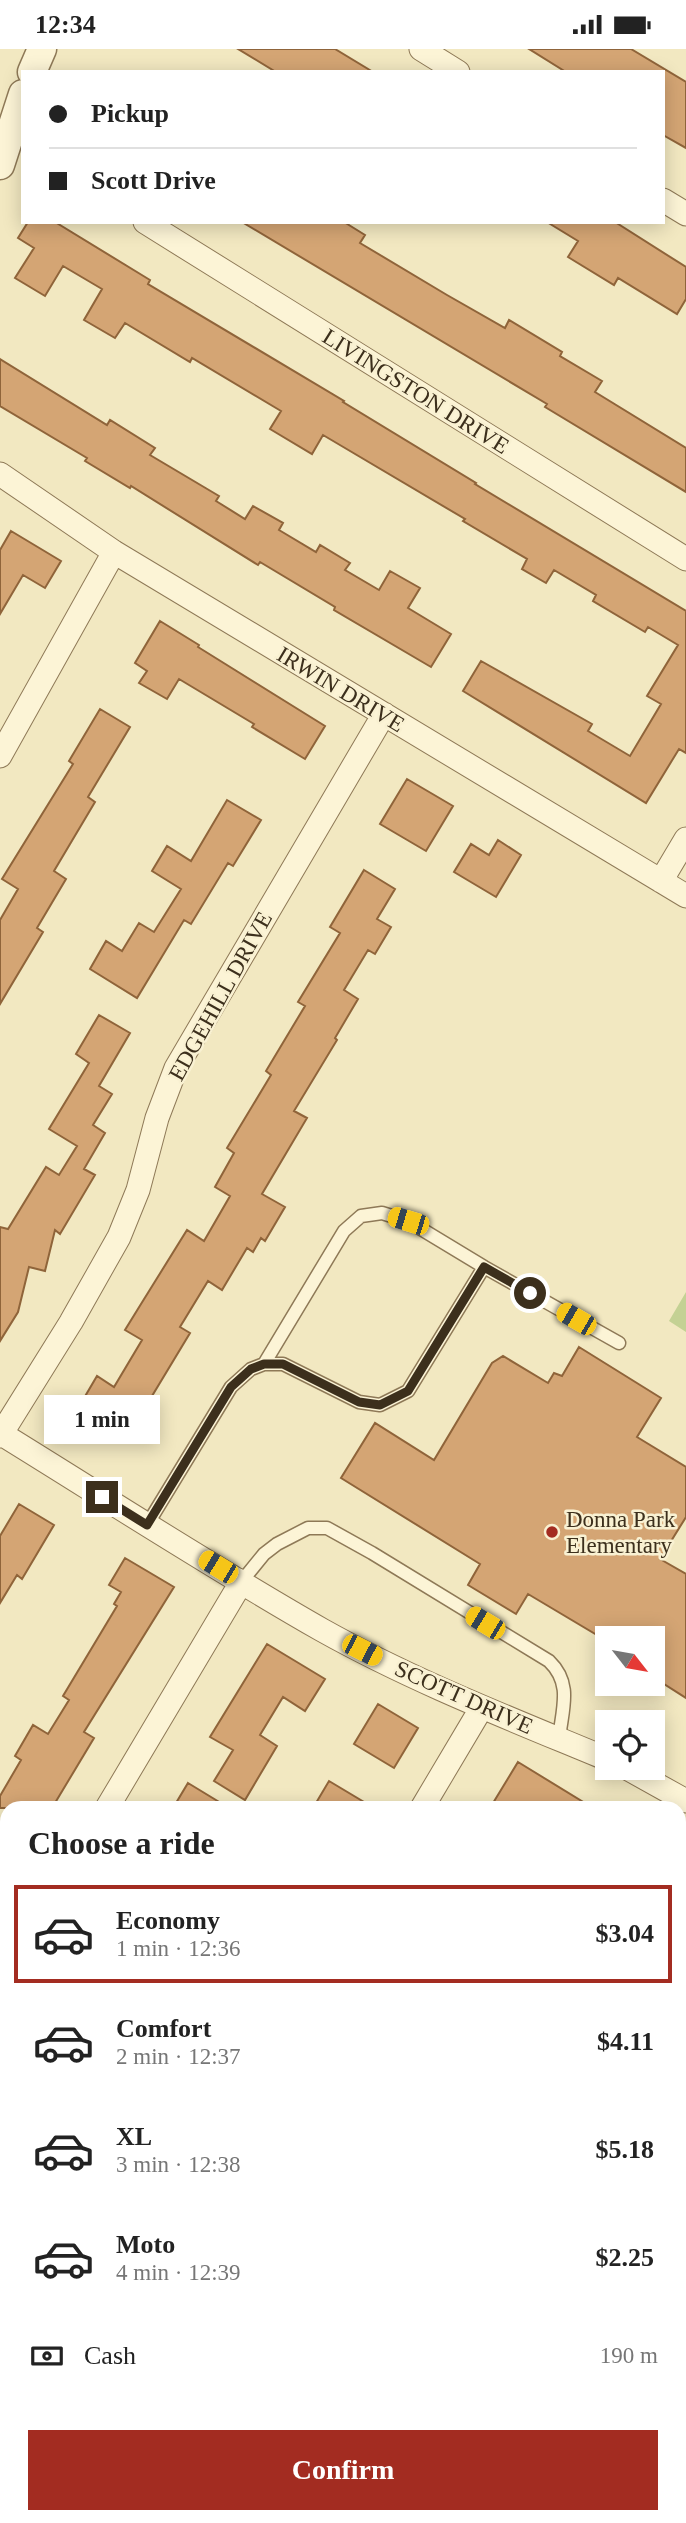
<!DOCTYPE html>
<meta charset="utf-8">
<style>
:root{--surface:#fff;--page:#f2f2f2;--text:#222;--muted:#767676;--line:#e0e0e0;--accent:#a32c21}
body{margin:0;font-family:"Times New Roman",serif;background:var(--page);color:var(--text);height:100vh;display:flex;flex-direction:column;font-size:26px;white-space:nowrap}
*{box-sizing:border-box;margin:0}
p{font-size:23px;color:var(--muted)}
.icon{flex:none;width:38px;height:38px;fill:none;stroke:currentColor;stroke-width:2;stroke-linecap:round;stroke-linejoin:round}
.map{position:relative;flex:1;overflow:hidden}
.details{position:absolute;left:0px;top:1752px;width:686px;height:723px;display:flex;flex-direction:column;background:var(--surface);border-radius:21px 21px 0 0;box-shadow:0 4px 18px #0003}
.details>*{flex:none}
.hud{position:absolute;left:21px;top:21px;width:644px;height:154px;border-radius:0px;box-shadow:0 4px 18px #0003;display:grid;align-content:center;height:154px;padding:0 28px;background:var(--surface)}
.needle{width:46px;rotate:121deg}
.tools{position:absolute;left:595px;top:1577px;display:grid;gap:14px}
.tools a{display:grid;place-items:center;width:70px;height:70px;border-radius:0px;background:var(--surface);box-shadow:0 4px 18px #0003;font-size:35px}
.end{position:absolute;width:32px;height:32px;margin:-16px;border:9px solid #3c2f1c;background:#fff;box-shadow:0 0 0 4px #fff}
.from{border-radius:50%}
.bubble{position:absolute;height:49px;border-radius:0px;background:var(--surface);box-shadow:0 4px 18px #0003;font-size:23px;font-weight:800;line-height:49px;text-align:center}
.car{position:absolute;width:21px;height:42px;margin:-21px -10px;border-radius:9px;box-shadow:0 0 5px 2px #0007;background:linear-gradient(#f5c518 24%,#345 0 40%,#f5c518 0 76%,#345 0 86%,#f5c518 0)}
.hud b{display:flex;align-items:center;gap:24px;height:66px;font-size:26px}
.hud b+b{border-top:2px solid var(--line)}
.hud i{width:18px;height:18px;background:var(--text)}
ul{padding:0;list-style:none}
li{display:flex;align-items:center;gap:21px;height:98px;margin:0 14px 10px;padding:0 14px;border:4px solid transparent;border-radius:0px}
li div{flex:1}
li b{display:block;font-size:26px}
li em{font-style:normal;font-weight:800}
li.selected{border-color:var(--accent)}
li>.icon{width:63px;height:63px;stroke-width:1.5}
h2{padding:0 28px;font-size:32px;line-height:84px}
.pay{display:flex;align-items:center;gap:18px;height:77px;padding:0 28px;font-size:26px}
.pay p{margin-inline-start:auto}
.button{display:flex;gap:14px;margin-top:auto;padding:14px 28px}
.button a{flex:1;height:80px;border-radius:0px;background:var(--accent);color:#fff;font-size:28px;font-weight:800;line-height:80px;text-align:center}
.status{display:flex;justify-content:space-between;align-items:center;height:49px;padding:0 35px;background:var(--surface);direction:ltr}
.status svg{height:19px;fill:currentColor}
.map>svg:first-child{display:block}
.green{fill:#c4d194}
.building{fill:#d4a574;stroke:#8f643a;stroke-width:2}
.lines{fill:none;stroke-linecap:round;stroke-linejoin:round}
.service-casing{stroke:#8e7957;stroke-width:15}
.minor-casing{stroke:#8e7957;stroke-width:25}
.tertiary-casing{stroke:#8e7957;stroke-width:31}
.secondary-casing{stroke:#6f5a3a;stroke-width:36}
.service{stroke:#fcf4d6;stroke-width:12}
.minor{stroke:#fcf4d6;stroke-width:23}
.tertiary{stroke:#fcf4d6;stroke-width:28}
.secondary{stroke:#fcf4d6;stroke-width:33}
.route{stroke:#3c2f1c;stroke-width:9}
.poi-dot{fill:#a32c21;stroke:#f9f1d2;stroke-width:2.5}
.labels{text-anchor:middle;stroke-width:5;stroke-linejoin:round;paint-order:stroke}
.street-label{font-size:23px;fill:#3c2f1c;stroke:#f9f1d2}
.poi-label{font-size:23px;fill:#3c2f1c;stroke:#f9f1d2;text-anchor:start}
</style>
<div class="status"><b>12:34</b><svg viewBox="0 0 49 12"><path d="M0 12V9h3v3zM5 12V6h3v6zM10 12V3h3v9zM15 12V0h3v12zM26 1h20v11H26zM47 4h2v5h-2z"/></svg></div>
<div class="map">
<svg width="686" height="2474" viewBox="0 0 686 2474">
<rect width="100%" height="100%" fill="#f2e8c1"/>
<path class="green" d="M686 1243V1283L669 1272Z
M483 2468H610L620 2474H479Z"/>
<path class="building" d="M238 0H335L373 23H276Z
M529 0H631L686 33V99L663 86V23H566Z
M28 173H55L150 231 148 235 344 352 343 353 476 434 475 435 686 562V704L679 700 646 754 463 642 481 612 592 675 588 682 630 707 661 655 647 647 678 596 648 578 645 583 593 552 596 546 554 521 546 534 522 520 527 510 463 472 465 470 323 386 312 405 270 380 281 362 192 309 190 313 125 274 115 289 84 271 102 240 63 217 45 247 15 229 34 199 18 189Z
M242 173H344L365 186 360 194 447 246 505 279 509 271 562 303 560 307 602 332 595 343 686 399V443L545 358 547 355Z
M547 173H615L686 218V250L677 265 618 229 614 236 568 208 578 192Z
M0 310 107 376 110 371 155 399 150 406 219 447 216 452 245 470 253 457 283 474 279 481 316 503 320 496 350 514 345 521 379 541 390 522 420 539 408 559 451 585 431 618 334 561 335 558 260 513 258 516 131 437 130 439 85 412 87 409 0 357Z
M11 482 61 512 45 539 23 526 0 565V501Z
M160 572 199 596 198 598 325 677 305 710 252 678 254 675 179 630 167 650 139 634 147 622 135 614Z
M100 660 130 678 88 748 95 753 54 822 66 830 37 879 43 883 0 955V871L18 840 2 830 73 715 69 712Z
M407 730 453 757 426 802 380 775Z
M227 751 261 771 233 817 228 814 191 875 184 871 137 949 90 920 106 892 122 902 139 874 154 883 181 840 152 822 167 797 191 812Z
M498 791 521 806 496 848 454 823 471 795 489 806Z
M364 821 395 840 377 870 391 878 375 905 368 901 344 941 358 950 335 989 337 991 294 1062 307 1069 262 1145 285 1158 265 1192 261 1189 253 1203 247 1199 222 1241 208 1232 180 1278 190 1284 146 1357 156 1363 140 1390 111 1373 100 1391 70 1373 97 1327 114 1338 142 1291 125 1281 141 1255 187 1181 204 1192 230 1147 215 1138 234 1104 227 1099 271 1026 266 1022 305 957 298 953 340 884 330 878Z
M99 966 130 984 99 1037 112 1045 93 1076 105 1084 84 1120 95 1126 60 1185 55 1181 45 1222 29 1218 18 1263 0 1292V1178L8 1180 46 1118 59 1126 77 1097 49 1080 89 1014 76 1005Z
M579 1298 661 1349 637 1388 686 1418V1468L660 1510 686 1525V1649L653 1628V1589H602L528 1545 516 1565 468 1536 480 1515 341 1429 375 1374 434 1411 492 1314 503 1307 548 1334 554 1324 562 1327Z
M19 1455 54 1476 22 1530 17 1526 0 1554V1487Z
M125 1509 174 1538 84 1683 94 1689 52 1759H0V1747L21 1711 15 1707 33 1676 48 1685 69 1651 63 1647 117 1557 114 1555 121 1543 109 1536Z
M267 1595 325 1630 305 1662 283 1648 260 1686 277 1697 245 1751 214 1732 233 1701 210 1688Z
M378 1655 418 1679 394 1719 354 1695Z
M518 1713 593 1759H490Z
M329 1732 374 1759H313Z
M188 1734 229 1759H173Z"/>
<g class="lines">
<defs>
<path id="service" d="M264 1315 344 1182 361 1167 382 1164 408 1172 484 1218 619 1294
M147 1476 231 1338 251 1320 264 1315H283L359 1353 380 1356 408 1342 484 1218
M242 1532 264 1505 277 1495 308 1479H327L372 1504 549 1612C573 1635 562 1660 559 1690"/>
<path id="minor" d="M421 0 458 23
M663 151 686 165
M145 173 686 510
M0 425 114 503 686 847
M0 707 114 503
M661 832 686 790
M0 1384C107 1450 213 1519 322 1581 413 1632 511 1670 607 1710
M0 1387 71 1273 119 1188 138 1141 157 1069 176 1019 384 665
M625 1718 686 1752
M107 1759 242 1532
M422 1759 482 1658
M679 1863 686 1852
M0 1937 7 1925
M0 2248 7 2236
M679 2417 686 2405
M268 2474 274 2468"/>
<path id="tertiary" d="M32 23 42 0
M0 116 23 45"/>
<path id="secondary" d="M0 2055 7 2059
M663 2468 674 2474"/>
</defs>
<use href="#service" class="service-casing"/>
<use href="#minor" class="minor-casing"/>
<use href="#tertiary" class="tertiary-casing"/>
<use href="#secondary" class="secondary-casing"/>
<use href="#service" class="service"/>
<use href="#minor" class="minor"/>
<use href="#tertiary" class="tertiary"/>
<use href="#secondary" class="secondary"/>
</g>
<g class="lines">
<path class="route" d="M102 1448 147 1476 231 1338 251 1320 264 1315H283L359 1353 380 1356 408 1342 484 1218 530 1244"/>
</g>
<circle class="poi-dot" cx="552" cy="1483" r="7"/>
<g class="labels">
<g class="street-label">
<text transform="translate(416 342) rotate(32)" y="8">LIVINGSTON DRIVE</text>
<text transform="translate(341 640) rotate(31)" y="8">IRWIN DRIVE</text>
<text transform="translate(220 947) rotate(-61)" y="8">EDGEHILL DRIVE</text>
<text transform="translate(464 1648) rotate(24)" y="8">SCOTT DRIVE</text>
</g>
<g class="poi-label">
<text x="566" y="1478">Donna Park<tspan x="566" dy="26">Elementary</tspan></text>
</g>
</g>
</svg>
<div class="tools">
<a><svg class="needle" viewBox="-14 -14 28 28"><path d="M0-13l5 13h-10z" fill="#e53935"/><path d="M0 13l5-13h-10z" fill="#767676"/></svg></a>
<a><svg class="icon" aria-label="locate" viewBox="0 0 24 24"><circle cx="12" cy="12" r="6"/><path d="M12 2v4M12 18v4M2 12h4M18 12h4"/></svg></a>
</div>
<i class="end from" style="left:530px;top:1244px"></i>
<i class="end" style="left:102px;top:1448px"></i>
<div class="bubble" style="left:44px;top:1346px;width:116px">1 min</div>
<i class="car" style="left:408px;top:1172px;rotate:287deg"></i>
<i class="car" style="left:576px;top:1270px;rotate:300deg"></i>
<i class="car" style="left:218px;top:1518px;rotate:301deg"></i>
<i class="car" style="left:485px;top:1574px;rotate:301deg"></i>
<i class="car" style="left:362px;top:1601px;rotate:117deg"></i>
<div class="hud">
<b><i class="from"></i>Pickup</b>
<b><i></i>Scott Drive</b>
</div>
<section class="details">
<h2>Choose a ride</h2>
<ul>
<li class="selected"><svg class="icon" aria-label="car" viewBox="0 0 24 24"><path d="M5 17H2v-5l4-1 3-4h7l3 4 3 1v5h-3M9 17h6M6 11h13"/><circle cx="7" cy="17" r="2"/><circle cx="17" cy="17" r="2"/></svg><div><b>Economy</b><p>1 min · 12:36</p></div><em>$3.04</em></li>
<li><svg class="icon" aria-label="car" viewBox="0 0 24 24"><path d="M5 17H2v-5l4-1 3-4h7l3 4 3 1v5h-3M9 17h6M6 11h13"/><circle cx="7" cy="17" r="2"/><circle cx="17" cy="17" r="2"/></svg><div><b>Comfort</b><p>2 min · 12:37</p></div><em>$4.11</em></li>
<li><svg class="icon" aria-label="car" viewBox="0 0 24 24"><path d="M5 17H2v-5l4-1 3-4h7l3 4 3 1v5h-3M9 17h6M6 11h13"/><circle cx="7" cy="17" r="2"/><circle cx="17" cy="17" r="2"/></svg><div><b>XL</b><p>3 min · 12:38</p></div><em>$5.18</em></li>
<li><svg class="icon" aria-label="car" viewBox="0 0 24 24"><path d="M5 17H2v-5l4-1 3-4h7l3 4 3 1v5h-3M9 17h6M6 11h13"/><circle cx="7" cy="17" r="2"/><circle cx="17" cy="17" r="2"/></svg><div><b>Moto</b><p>4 min · 12:39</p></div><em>$2.25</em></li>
</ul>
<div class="pay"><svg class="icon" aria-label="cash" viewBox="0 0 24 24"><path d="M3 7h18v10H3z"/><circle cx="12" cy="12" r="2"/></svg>Cash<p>190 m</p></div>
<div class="button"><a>Confirm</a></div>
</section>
</div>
